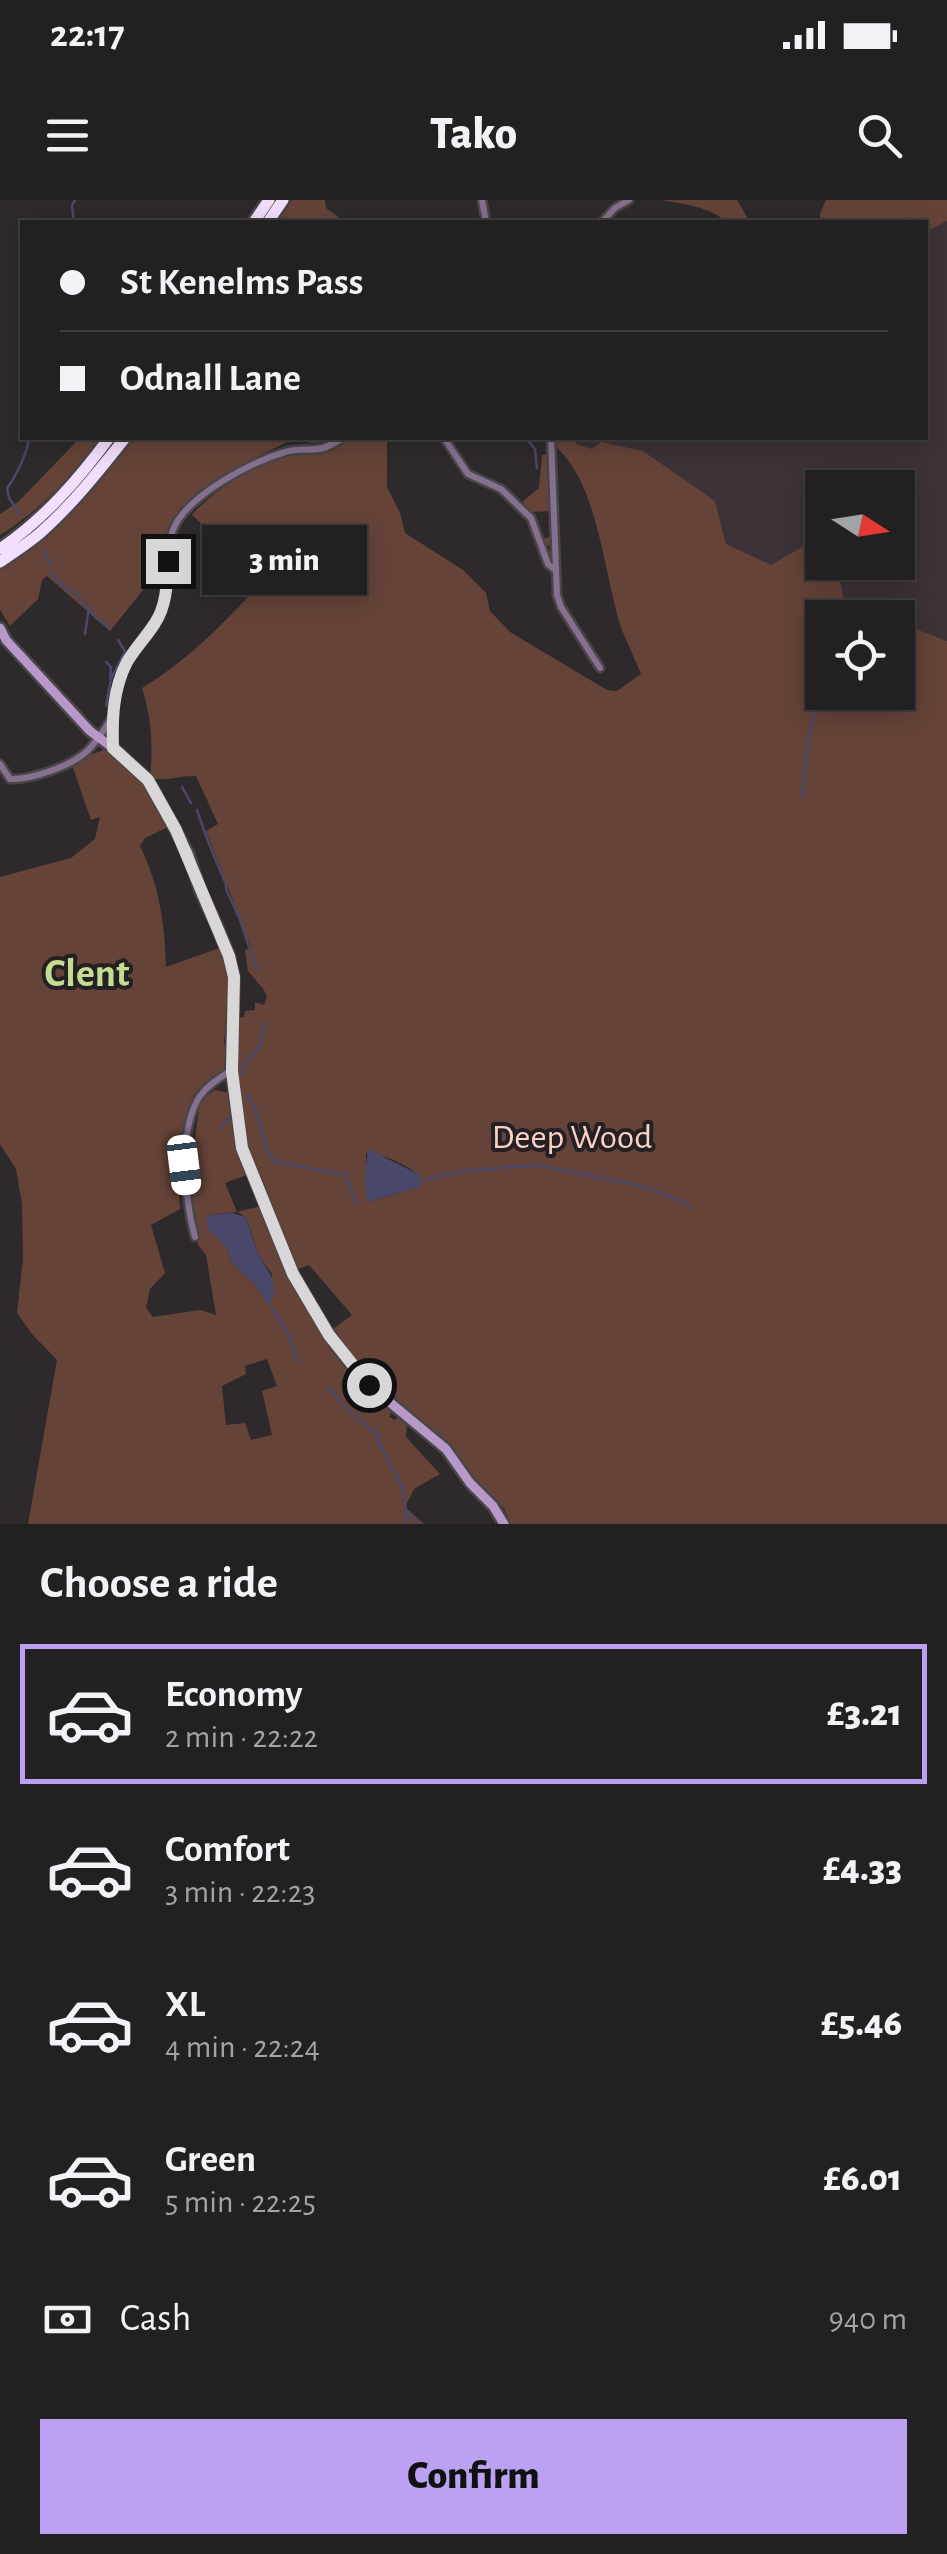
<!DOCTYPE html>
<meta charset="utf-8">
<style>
:root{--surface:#222021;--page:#2e2d2e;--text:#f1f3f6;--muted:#a2a3a5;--line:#3f3e3f;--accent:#bca0f2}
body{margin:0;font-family:"Alegreya Sans",sans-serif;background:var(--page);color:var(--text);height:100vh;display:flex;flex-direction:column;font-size:38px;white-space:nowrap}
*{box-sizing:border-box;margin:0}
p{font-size:32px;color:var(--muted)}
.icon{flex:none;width:55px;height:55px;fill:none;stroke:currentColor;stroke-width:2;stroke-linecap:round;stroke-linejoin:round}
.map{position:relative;height:1324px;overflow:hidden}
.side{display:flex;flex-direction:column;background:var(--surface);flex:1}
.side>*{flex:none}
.hud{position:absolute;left:20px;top:20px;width:908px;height:220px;border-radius:0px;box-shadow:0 5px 25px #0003,0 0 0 2px var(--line);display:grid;align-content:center;height:220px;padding:0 40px;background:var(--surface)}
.needle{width:65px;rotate:102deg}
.controls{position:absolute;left:805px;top:270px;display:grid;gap:20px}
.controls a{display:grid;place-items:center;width:110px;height:110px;border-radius:0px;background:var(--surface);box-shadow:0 5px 25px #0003,0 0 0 2px var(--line);font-size:50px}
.end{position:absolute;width:45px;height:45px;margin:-22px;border:12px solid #d8d6d7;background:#111;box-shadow:0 0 0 5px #111}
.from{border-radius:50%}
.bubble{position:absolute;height:70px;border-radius:0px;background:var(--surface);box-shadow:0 5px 25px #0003,0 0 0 2px var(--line);font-size:32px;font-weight:800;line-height:70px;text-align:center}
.car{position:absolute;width:30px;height:60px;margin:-30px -15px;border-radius:12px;box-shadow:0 0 8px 2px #0007;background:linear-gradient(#fff 24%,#345 0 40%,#fff 0 76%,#345 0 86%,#fff 0)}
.hud b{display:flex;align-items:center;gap:35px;height:95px;font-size:38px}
.hud b+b{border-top:2px solid var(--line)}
.hud i{width:25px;height:25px;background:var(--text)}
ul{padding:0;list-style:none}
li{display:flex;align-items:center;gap:30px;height:140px;margin:0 20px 15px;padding:0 20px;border:5px solid transparent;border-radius:0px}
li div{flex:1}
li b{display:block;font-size:38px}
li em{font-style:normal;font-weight:800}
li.current{border-color:var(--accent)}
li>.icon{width:90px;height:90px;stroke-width:1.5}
h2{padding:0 40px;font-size:45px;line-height:120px}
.pay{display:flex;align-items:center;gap:25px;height:110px;padding:0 40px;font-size:38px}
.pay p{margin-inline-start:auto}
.primary-button{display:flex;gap:20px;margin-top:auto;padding:20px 40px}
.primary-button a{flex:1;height:115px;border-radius:0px;background:var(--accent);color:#111;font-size:40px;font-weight:800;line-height:115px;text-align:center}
.status{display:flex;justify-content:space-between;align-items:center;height:70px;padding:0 50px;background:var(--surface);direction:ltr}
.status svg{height:28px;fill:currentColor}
header{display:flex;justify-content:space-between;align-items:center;height:130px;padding:0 40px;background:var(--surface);font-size:45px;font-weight:800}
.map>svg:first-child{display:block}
.built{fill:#3c3238}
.green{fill:#654338;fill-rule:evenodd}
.water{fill:#4a486a}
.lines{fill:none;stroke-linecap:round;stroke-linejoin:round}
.stream{stroke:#4a486a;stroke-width:2.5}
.street-casing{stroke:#494647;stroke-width:11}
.secondary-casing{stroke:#494647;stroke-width:14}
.highway-casing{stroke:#494647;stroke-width:16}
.street{stroke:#85718f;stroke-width:6}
.secondary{stroke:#b898c9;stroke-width:9}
.highway{stroke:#f3dffd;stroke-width:11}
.route{stroke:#d8d6d7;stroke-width:12}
.labels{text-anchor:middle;stroke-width:8;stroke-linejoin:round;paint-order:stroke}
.park-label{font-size:35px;fill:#fbd1c4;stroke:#252023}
.quarter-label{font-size:40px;font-weight:bold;fill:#c4dd93;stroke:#252023}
</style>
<div class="status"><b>22:17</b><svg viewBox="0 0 49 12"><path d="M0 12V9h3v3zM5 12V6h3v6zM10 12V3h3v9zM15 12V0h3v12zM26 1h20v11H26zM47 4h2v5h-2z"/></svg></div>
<header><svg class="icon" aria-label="menu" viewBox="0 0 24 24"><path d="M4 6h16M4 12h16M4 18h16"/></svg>Tako<svg class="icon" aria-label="search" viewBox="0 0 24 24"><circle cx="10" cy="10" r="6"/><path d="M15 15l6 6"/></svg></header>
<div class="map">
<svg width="947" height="1324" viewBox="0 0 947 1324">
<rect width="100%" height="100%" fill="#2e2a2c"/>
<path class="built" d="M947 21V441L898 422V418L848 417 837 369 832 363 898 362V288H822V349L815 339 771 366 726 344 715 301 576 244 575 238H925V32Z"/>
<path class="green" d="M292 0H325L326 8 340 18 339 22H278Z
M662 0H737L750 22H726C711 7 683 4 662 0Z
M826 0H947V21L925 32V22H820V14Z
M80 238H101C73 274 40 311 0 335V314L18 302Z
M131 238H331C319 245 307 244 295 238L237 267 204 290 181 311 172 324 164 348 156 359 143 390 110 431 47 376 42 380 38 399 10 426 0 410V370L61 322Z
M354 238H387V287L400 313 405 333 463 370 486 393 490 411 510 432 607 490 617 491 641 474C635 459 628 445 622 430 604 378 599 284 556 247L555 238H575L576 244 592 249 601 242 643 251 715 301 726 344 771 365 816 339 822 349V362L832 363 837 368 848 417 822 418V492H898V422L947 441V1324H511L504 1308 473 1279 436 1235 379 1189 358 1166 333 1129 352 1115 309 1065 296 1070 263 981 247 948 236 872 234 818 244 817 245 811 255 810V802L264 805 267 797 264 790 248 771 245 750 251 747 206 631 218 624 196 576C181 575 165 582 150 578 153 546 152 519 142 488 189 460 226 421 263 381L192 315C211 292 257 263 286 256 299 253 313 256 325 253 335 250 345 242 354 238ZM366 953C385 954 404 964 419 975L420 987 367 1002Z
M549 254V310L552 311 553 342 550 346 544 344 542 339 550 337 549 311 532 312 522 302 539 288 542 255Z
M107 549C137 568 153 596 170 626L145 638 140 646C159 684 165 725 166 767L222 747 230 778 224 843 227 852V871L203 884 193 896 178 972 180 1009 151 1025 165 1073 150 1089 146 1108 153 1117 200 1110 216 1115 206 1055 198 1045V1031L192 1019 190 974 199 909 205 897 215 890 234 894 235 940 249 974 225 983 237 1012 261 1006 347 1165 392 1211 389 1217 395 1220 398 1216 407 1222 406 1237 440 1274 414 1289 405 1307 424 1324H28L57 1160 32 1134 17 1113 23 1059 22 1004 16 969 0 944V677L71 658 95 639 100 617 91 620 72 565 90 555ZM237 1012 246 1017 259 1056 272 1074 266 1102 255 1084 232 1063 227 1048 208 1015ZM267 1159 277 1186 262 1191 272 1235 251 1240 245 1223 226 1225 222 1186 246 1174 245 1166Z"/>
<path class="water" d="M368 949 420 975V987L367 1002 365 976Z
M232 1013 246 1017C250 1030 254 1045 260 1057 269 1073 281 1086 269 1103L266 1102 255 1084 232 1063 227 1048 208 1029 206 1020 208 1015Z"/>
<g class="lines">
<path class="stream" d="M74 22 72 5 75 0
M526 238 535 249 537 268
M20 314 9 298 7 288C16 277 28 251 29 238
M43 350 51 366
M50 373 68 390 76 394 96 418 109 427
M85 434 89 407
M106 462 111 467 110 478
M106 506 111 479 125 451 118 440
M182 587 191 603
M803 597 802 594 808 540 816 503 822 491
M197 610C205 635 215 659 226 684V689L240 720 257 770
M242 875 245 862 260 846 266 822
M247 894 258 916 268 953 275 962 346 975 356 1004
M220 927 233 915
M421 981 464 971 537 965 647 987 691 1006
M269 1103 289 1136 299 1163
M328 1187 352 1214 379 1236 377 1240C391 1264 412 1294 404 1324
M406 1311 418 1324"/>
<defs>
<path id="street" d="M482 0 486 22
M602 22 615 8 629 0
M444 238 468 274 501 289 531 318 548 364 554 369
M551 238 557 395 561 407 600 468
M113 548C112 518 113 484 130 458 138 445 150 434 157 421 173 393 162 359 173 330 186 296 251 262 285 252 298 248 311 251 323 248 330 246 337 241 344 238
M0 564 10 579C30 580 71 566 86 552 96 543 104 530 111 519
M195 1037C185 1001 178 928 200 896 208 885 220 877 231 871"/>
<path id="secondary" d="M0 428 6 440 90 531 113 548 148 580 188 653 200 690 216 724 229 756 234 777 231 871 242 948 293 1074 329 1135 348 1161 369 1185 446 1249 470 1283 493 1306 504 1324"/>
<path id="highway" d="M254 22 269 0
M268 22 283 0
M0 349C44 319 78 280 109 238
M0 362C13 353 27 344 39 334 72 305 98 272 125 238"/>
</defs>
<use href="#street" class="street-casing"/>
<use href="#secondary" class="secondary-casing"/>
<use href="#highway" class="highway-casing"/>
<use href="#street" class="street"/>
<use href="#secondary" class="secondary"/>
<use href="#highway" class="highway"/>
</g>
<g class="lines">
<path class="route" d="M168 361C167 382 167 405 155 423 147 436 135 448 127 462 113 489 112 518 113 548L148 580 176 630 229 756 234 777 232 871 242 948 293 1074 329 1135 369 1185"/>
</g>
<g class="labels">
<g class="park-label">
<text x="572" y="948">Deep Wood</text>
</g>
<g class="quarter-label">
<text x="87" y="786">Clent</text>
</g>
</g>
</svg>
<div class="controls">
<a><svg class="needle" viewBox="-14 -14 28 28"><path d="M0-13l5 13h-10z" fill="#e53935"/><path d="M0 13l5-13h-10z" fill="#a2a3a5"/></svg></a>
<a><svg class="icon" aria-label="locate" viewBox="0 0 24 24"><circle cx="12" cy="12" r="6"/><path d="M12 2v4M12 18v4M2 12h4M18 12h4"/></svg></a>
</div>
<i class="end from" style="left:369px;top:1185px"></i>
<i class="end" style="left:168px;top:361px"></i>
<div class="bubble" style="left:202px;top:325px;width:165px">3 min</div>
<i class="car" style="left:184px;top:965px;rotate:173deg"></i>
<div class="hud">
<b><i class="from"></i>St Kenelms Pass</b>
<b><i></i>Odnall Lane</b>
</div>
</div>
<section class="side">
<h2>Choose a ride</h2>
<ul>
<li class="current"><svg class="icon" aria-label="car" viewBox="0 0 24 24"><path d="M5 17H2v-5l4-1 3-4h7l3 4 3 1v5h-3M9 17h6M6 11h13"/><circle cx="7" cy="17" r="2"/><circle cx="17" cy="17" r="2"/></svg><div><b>Economy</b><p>2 min · 22:22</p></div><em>£3.21</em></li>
<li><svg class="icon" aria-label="car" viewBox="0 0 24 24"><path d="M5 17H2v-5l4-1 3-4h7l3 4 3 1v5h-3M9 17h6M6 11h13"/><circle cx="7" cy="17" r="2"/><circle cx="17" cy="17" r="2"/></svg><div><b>Comfort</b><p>3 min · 22:23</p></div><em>£4.33</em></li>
<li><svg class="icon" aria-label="car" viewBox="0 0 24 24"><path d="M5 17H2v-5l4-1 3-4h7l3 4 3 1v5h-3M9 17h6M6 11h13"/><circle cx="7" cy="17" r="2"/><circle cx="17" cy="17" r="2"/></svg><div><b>XL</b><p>4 min · 22:24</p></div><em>£5.46</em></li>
<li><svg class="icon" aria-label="car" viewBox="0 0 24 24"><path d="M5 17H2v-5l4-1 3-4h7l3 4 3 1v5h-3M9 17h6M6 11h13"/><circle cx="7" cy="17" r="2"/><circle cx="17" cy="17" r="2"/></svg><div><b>Green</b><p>5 min · 22:25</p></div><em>£6.01</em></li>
</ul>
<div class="pay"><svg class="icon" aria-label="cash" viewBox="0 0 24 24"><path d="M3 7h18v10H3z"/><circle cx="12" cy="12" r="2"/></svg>Cash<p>940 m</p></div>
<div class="primary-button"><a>Confirm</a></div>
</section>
